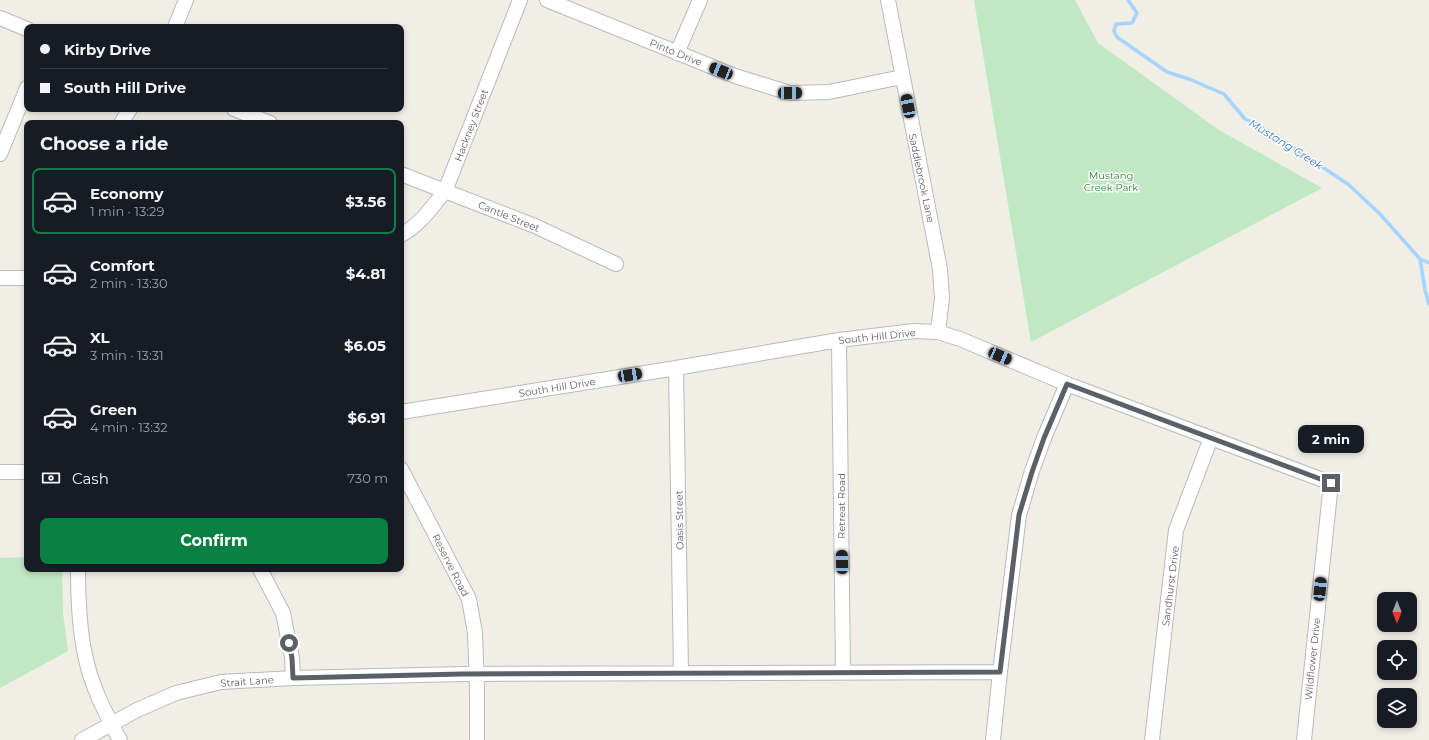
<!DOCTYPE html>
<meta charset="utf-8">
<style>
:root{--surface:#171b24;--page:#242831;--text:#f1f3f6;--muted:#9ea1a6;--line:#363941;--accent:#0b8043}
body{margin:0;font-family:Montserrat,sans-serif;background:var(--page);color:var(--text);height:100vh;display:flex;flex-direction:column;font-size:15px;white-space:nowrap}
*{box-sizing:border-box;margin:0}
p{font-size:13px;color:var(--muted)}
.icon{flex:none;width:22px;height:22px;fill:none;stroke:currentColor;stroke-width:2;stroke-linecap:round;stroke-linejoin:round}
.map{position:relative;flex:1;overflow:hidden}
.side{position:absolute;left:24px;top:120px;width:380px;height:452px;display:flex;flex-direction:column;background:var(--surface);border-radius:8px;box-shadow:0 2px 6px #0003}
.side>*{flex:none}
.top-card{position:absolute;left:24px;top:24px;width:380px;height:88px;border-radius:8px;box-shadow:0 2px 6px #0003;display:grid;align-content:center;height:88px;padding:0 16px;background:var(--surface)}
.needle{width:26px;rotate:180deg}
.fabs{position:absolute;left:1377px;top:592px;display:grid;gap:8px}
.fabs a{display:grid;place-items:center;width:40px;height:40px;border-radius:8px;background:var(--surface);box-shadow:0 2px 6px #0003;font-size:20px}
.end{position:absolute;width:18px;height:18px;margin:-9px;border:5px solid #5c6066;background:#fff;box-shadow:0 0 0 2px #fff}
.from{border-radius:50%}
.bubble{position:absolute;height:28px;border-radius:8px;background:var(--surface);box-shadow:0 2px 6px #0003;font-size:13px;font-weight:700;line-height:28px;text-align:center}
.car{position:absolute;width:12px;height:24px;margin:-12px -6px;border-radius:5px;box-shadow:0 0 3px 1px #0007;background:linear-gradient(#222 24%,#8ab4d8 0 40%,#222 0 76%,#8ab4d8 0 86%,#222 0)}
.top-card b{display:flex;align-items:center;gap:14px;height:38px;font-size:15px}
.top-card b+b{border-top:1px solid var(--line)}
.top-card i{width:10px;height:10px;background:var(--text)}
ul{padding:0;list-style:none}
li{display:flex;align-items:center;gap:12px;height:66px;margin:0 8px 6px;padding:0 8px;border:2px solid transparent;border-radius:8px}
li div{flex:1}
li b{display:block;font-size:15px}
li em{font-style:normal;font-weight:700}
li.current{border-color:var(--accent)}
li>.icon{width:36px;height:36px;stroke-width:1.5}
h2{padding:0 16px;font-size:18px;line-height:48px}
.pay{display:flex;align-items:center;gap:10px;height:44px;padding:0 16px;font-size:15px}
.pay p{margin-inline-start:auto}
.cta{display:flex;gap:8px;margin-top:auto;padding:8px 16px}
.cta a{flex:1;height:46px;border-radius:8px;background:var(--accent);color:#fff;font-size:16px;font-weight:700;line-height:46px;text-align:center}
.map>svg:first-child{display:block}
.green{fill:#c0e8c2}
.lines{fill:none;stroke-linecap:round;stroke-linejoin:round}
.stream{stroke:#a5d4ff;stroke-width:3.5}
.minor-casing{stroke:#b7babf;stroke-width:16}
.minor{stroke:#fff;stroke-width:14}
.route{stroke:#5c6066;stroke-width:5}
.labels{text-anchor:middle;stroke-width:3;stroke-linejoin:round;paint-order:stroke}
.street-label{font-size:10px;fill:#5c6066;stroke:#fff}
.park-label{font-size:10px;fill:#308237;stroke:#fff}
.water-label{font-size:11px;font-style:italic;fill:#3f78c0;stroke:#fff}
</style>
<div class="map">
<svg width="1429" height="740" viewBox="0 0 1429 740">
<rect width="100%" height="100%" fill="#f0eee5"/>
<path class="green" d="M974 0H1075L1098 43 1219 130 1322 188 1031 342Z
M27 557V569H62L63 613 68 651 0 688V558Z"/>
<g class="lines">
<path class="stream" d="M1128 0 1137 13 1132 23 1116 24 1114 31 1117 37 1167 72 1189 79 1224 94 1245 119 1257 124 1278 137 1349 185 1380 214 1420 259 1429 263
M1420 259 1425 290 1429 304"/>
<defs>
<path id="minor" d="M547 0 735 76 790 93 829 92 902 77
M888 0 940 269 942 298 938 332
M0 18 27 29
M175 27 186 0
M677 53 700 0
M234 109 270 123
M121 123 130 109
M0 154 27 88
M401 174 535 226 616 264
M401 235C420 225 432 207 445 191L520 0
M0 278H27
M839 340 843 672
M676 368 681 673
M401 412 676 368 839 340 914 331 938 332 960 339 1067 384 1331 483 1304 740
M401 469 469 599 475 633 477 690V740
M0 472H27
M78 569C78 598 79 627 85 655 91 685 105 713 120 740
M260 569 283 613 292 658 293 678
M82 740 137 710 176 693 221 682 293 678 463 674 1000 672
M993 740 1000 672 1019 515 1032 471 1044 438 1067 384
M1152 740 1176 530 1211 438"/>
</defs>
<use href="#minor" class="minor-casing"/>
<use href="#minor" class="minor"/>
</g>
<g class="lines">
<path class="route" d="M289 643 292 658 293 678 462 674 1000 672 1019 515 1032 472 1044 438 1067 384 1331 483"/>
</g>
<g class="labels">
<g class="street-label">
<text transform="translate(676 52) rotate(22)" y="4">Pinto Drive</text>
<text transform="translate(471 125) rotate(-69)" y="4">Hackney Street</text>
<text transform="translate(922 178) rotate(78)" y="4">Saddlebrook Lane</text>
<text transform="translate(509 216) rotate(22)" y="4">Cantle Street</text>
<text transform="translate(877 336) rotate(-6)" y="4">South Hill Drive</text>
<text transform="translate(557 387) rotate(-9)" y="4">South Hill Drive</text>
<text transform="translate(841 506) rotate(-90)" y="4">Retreat Road</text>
<text transform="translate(679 520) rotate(-91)" y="4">Oasis Street</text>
<text transform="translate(451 565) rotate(63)" y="4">Reserve Road</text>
<text transform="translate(1170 586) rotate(-83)" y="4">Sandhurst Drive</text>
<text transform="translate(1312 659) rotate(-84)" y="4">Wildflower Drive</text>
<text transform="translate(247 681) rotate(-4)" y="4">Strait Lane</text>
</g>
<g class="park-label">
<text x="1111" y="179">Mustang<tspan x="1111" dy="12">Creek Park</tspan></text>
</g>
<g class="water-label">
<text transform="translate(1286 144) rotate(32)" y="4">Mustang Creek</text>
</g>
</g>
</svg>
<div class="fabs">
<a><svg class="needle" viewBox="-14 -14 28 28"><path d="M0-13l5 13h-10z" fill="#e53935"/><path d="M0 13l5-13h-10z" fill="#9ea1a6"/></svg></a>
<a><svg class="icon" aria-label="locate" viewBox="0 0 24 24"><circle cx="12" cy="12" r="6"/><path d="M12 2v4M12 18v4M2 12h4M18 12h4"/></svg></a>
<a><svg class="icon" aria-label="layers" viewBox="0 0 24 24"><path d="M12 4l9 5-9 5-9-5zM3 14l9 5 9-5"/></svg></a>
</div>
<i class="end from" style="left:289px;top:643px"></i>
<i class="end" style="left:1331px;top:483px"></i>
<div class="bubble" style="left:1298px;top:425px;width:66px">2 min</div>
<i class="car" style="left:721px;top:71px;rotate:292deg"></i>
<i class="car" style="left:790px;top:93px;rotate:89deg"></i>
<i class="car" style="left:908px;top:106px;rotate:349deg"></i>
<i class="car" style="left:1000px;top:356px;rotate:113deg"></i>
<i class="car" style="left:630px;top:375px;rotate:81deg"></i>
<i class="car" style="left:842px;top:562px;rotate:359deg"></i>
<i class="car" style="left:1320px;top:589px;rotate:6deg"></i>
<div class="top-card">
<b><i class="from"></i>Kirby Drive</b>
<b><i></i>South Hill Drive</b>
</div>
<section class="side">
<h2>Choose a ride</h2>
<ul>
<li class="current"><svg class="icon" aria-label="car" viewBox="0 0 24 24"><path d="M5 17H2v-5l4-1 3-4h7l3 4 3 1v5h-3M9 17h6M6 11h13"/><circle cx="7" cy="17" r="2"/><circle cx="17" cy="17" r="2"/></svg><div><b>Economy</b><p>1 min · 13:29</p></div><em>$3.56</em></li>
<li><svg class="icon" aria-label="car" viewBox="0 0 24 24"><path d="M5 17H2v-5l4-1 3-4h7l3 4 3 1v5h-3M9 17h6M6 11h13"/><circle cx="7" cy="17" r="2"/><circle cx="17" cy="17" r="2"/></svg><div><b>Comfort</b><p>2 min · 13:30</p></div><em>$4.81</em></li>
<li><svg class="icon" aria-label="car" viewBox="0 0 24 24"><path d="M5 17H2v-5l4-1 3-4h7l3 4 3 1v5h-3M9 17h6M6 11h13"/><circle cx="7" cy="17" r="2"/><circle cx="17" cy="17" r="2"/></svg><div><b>XL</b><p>3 min · 13:31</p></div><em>$6.05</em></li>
<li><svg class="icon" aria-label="car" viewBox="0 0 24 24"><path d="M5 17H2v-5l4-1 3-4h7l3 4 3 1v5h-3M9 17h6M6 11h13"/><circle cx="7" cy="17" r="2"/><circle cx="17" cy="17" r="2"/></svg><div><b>Green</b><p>4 min · 13:32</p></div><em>$6.91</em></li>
</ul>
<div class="pay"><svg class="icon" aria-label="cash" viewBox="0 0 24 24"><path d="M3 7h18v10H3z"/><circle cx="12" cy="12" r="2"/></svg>Cash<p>730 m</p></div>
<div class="cta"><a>Confirm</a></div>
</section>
</div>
